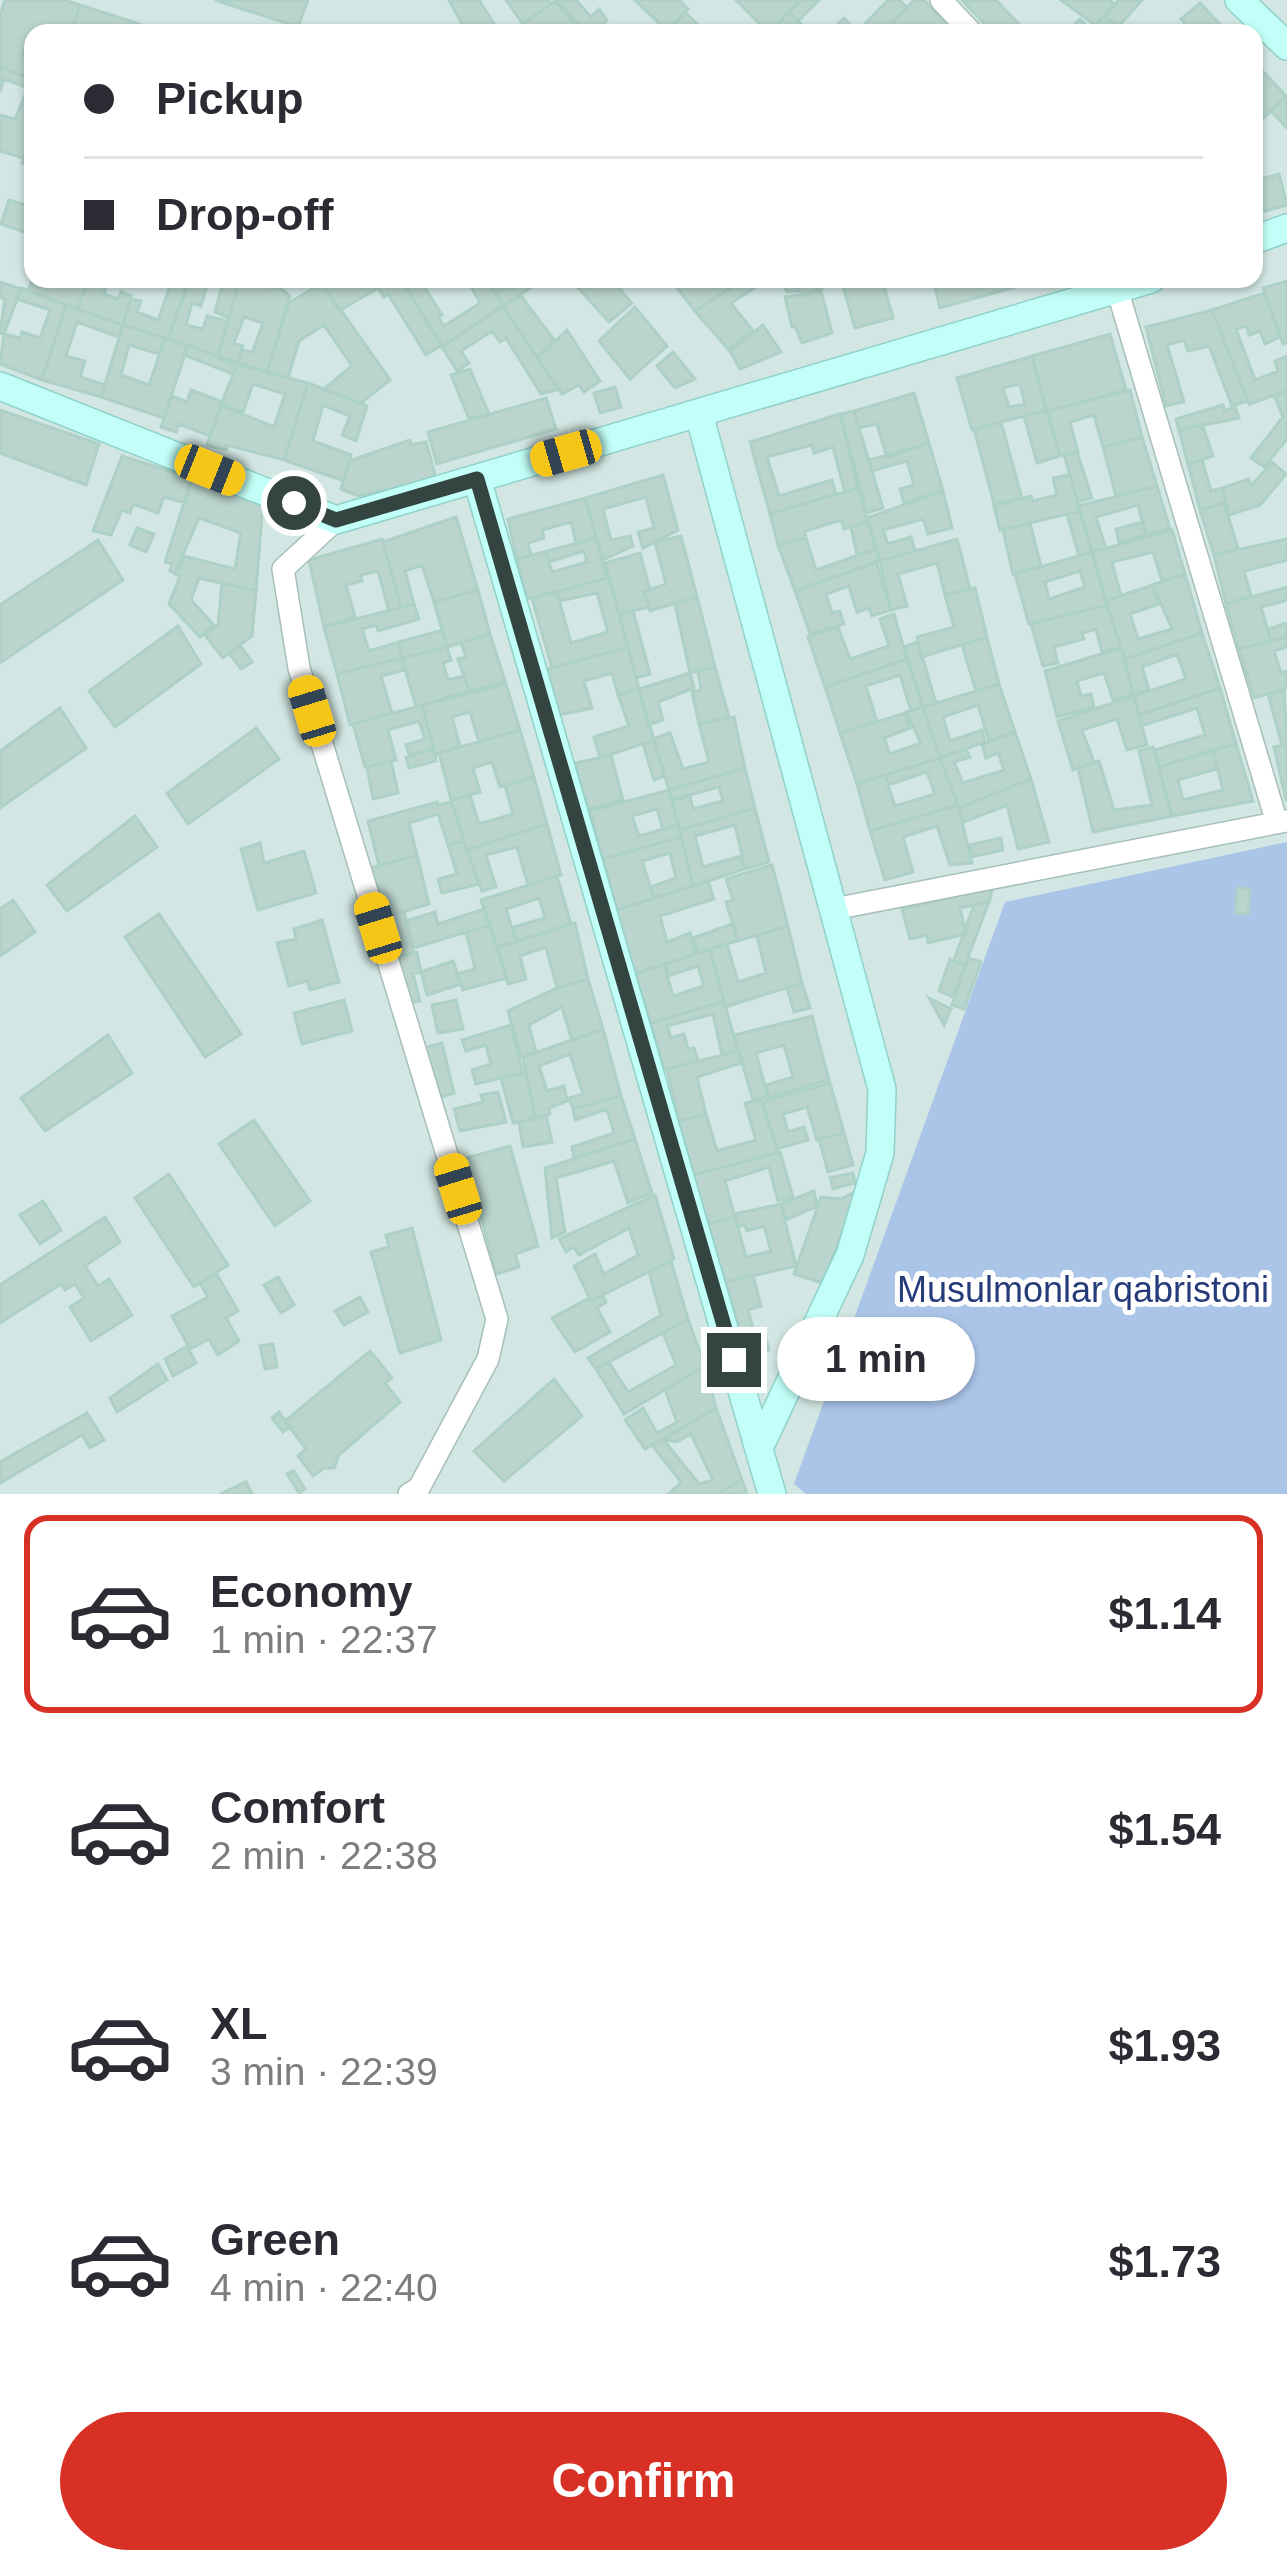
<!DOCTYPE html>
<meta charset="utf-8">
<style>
:root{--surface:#fff;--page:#f2f2f3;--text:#2b2b33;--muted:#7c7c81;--line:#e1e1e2;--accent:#d93025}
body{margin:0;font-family:Arial,sans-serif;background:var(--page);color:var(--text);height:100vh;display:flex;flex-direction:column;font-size:45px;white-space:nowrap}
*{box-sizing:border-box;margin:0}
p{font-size:39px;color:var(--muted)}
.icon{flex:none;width:66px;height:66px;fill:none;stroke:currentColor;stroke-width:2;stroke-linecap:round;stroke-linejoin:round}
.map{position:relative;height:1494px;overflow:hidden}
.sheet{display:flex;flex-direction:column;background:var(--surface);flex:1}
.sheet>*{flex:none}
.guide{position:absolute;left:24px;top:24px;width:1239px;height:264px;border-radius:24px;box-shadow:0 3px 9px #0004;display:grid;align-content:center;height:264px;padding:0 60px;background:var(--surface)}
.end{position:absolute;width:54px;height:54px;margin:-27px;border:15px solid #344541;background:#fff;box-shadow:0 0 0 6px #fff}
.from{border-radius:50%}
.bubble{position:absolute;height:84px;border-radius:42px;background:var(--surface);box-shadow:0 3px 9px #0004;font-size:39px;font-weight:700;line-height:84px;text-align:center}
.car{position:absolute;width:36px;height:72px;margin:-36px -18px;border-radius:15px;box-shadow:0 0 9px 3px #0007;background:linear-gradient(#f5c518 24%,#345 0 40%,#f5c518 0 76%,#345 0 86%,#f5c518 0)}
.guide b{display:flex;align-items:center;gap:42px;height:114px;font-size:45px}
.guide b+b{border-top:3px solid var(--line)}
.guide i{width:30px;height:30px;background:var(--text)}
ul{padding:21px 0 0;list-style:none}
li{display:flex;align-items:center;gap:36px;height:198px;margin:0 24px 18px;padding:0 36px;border:6px solid transparent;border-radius:24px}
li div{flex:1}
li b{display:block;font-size:45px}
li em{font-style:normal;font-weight:700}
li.active{border-color:var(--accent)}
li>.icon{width:108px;height:108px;stroke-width:1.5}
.primary-button{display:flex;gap:24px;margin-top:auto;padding:24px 60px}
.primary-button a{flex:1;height:138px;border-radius:72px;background:var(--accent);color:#fff;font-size:48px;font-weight:700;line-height:138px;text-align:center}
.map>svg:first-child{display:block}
.residential{fill:#d2e7e3;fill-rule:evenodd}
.green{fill:#abc5e9}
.building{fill:#bad5ce;stroke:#add0c7;stroke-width:3;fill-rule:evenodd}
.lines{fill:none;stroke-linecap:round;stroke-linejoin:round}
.street-casing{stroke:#a7bfb9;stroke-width:24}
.secondary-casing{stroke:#90d1c9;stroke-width:30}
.street{stroke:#fff;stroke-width:21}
.secondary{stroke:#c2fff8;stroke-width:27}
.route{stroke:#344541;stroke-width:15}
.labels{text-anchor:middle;stroke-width:10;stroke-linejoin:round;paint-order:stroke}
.park-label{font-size:36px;fill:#263b79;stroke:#fff}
</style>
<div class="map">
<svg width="1287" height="1494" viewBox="0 0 1287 1494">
<rect width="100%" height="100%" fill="#e4f3f0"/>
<path class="residential" d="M0 0H1287V1494H0ZM33 33H1254V279H33Z"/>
<path class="green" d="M1287 842V1494H806L794 1484 1005 902Z"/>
<path class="building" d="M5 0H64L80 5 71 33H54L38 27 33 33 32 44 27 42 23 55 33 58 29 78 0 67V16Z
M215 0H308L298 27Z
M449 0H479L500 33H467Z
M506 0H548L551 4 523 24Z
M557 0H576L591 17 599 9 607 20 594 33H587Z
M635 0H679L688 9 667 31Z
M736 0H801L769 33Z
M801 0H819L798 21 789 12Z
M888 0H899L907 7 884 33H863L860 29Z
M914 0H924L955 33H922L915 25 907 33H884Z
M996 0 1027 33H993L963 1Z
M1061 0H1109L1114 4 1095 25Z
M1119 0H1142L1118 27 1104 16Z
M555 1 582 33H562L555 24 540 33H510Z
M1200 3 1228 33H1193L1181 19Z
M80 5 133 22 129 33H71Z
M685 12 706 33H669Z
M789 12 798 21 811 33H769Z
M1104 16 1118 27 1113 33H1088Z
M844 18 855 30 852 33H829Z
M1080 19 1091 30 1088 33H1066Z
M133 22 165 33H129Z
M1254 62 1286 96 1254 127V112L1261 106 1254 99Z
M0 67 29 78 26 87 4 79 0 92Z
M32 78 33 131 23 158 0 151V115L15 119Z
M1286 96 1287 97V128L1271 111Z
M33 131V166L22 163Z
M1279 174 1287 205 1254 214V181Z
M9 200 33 207V235L1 224Z
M33 277 59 285 61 279H88L78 309 28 291Z
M88 279H109L104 294 118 299 121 292 131 296 123 325 78 309Z
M151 279H189L168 339 123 325 131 299 141 301 137 312 158 320 170 286Z
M190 279H209L201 306 192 303 186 325 203 329 207 316 228 321 218 356 168 339Z
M213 279H240L229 318 215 312 223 283Z
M240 279 283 290 290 296 267 372 218 356ZM244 317 263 323 252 353 242 349 237 365 243 346 234 343Z
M401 279 442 345 426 355 388 294 384 297 378 288 339 311 320 280Z
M401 279H419L442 315 438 317 444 326 480 303 467 279H487L503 306 442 347Z
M487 279H503L507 285 496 293Z
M509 279H544L503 306 496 294 512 283Z
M570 279H611L632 303 609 322Z
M670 279H743L695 311Z
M744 279H768L731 303 753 331 728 349 695 311Z
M780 279H792L799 291 787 292Z
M792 279H826L829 285 803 296Z
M841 279H882L893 318 855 328Z
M933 279H1009L1012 288 940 308Z
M1009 279H1043L1012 288Z
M1287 281V342L1283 344 1263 288Z
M0 282 21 289 4 334 0 333 5 299 0 297Z
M322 283 390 380 361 403 324 389 352 366 324 325 299 341 288 378 267 372 289 303Z
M21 288 66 305 42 380 0 364 4 334 20 338 22 332 40 338 50 310 17 299Z
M821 291 832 333 802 343 795 327H792L785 297Z
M1265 293 1280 337 1265 344 1260 331 1249 335 1246 326 1236 329 1255 380 1278 371 1275 361 1287 356V391L1249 404 1212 310Z
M521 296 554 340 537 358 503 306Z
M66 305 123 325 119 337 77 322 66 356 85 361 80 377 105 385 101 397 42 380Z
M503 306 559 389 541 394 506 338 500 342 492 331 461 351 469 363 457 371 442 347Z
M635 307 667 346 630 379 599 341Z
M1212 310 1248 401 1232 406 1209 346 1188 351 1184 340 1167 345 1184 402 1166 406 1146 327Z
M123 325 165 338 159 354 129 345 121 375 149 385 165 338 188 345 164 418 101 397Z
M763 325 781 352 740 369 730 351Z
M567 330 600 381 584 392 579 385 562 394 537 358Z
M1110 334 1126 390 1047 411 1032 356Z
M188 345 237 365 233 374 184 355Z
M673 352 695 379 675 388 657 366Z
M1032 356 1046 410 972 430 957 378ZM1020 384 1025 404 1009 407 1003 388Z
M237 365 308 383 284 460 227 445 226 450 207 445 221 405 274 427 285 394 253 384 243 412 221 404Z
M470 369 489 414 469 419 451 375Z
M308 383 367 406 356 441 342 435 350 416 323 405 313 441 351 455 344 481 284 460Z
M615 387 621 407 600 413 594 393Z
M191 390 223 402 210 436 179 424 176 432 161 427 172 396 187 402Z
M1130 390 1142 437 1103 447 1094 415 1070 422 1078 452 1060 456 1047 411Z
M1287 391V439L1264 467 1251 458 1283 417 1274 395Z
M914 393 929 443 887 458 877 424 859 428 854 411Z
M546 398 556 429 437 464 428 432Z
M1223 405 1224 411 1235 407 1239 418 1179 430 1176 419Z
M0 410 99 444 86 485 0 453Z
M1046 410 1060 456 1037 463 1024 416Z
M854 411 883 508 867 513 840 414Z
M840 414 858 488 845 492 833 447 814 453 812 445 767 457 779 496 832 480 836 494 770 514 750 442Z
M1001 422 1022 498 994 504 974 429Z
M1202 424 1213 456 1188 464 1179 430Z
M1142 437 1157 486 1116 496 1103 447Z
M410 440 411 445 426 442 436 478 358 496 341 489 349 461Z
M929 443 943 491 904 503 900 489 914 485 907 461 872 471 869 460Z
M1077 452 1092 498 1078 502 1064 455Z
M122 456 192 478 185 503 164 497 158 513 133 504 130 513 122 510 111 535 93 531Z
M1202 460 1211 491 1222 488 1226 503 1200 510 1188 464Z
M1272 462 1286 474 1260 505 1229 515 1222 488 1249 479 1251 486Z
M663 475 678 530 643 548 638 532 654 528 646 497 603 509 611 540 630 536 633 546 603 560 585 498Z
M1070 475 1080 511 1000 530 994 506 1031 496 1033 501 1057 495 1053 478Z
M192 478 263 502 256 591 199 578 191 600 214 625 200 637 169 604 180 576 175 574 184 556 235 569 241 533 199 518 175 573 170 571 172 564 165 562Z
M1157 486 1170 529 1146 535 1138 505 1096 517 1106 549 1092 552 1078 506Z
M858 488 868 522 844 529 841 520 805 531 806 538 778 545 770 514Z
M943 491 952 528 928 534 923 519 883 530 888 544 911 537 915 551 880 561 867 518Z
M585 498 596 538 576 543 571 522 542 530 544 538 528 543 531 555 517 559 508 519Z
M1224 503 1238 548 1214 555 1200 510Z
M1080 511 1092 552 1079 556 1067 514Z
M456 517 478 590 434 602 422 565 405 571 414 604 401 607 383 542Z
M868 522 876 549 857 555 851 527Z
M1143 522 1146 535 1119 542 1116 529Z
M1030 523 1041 566 1013 574 1003 530Z
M137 528 154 534 146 552 130 545Z
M1172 530 1185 574 1162 581 1153 552 1112 562 1121 596 1105 601 1092 552Z
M681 536 697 597 650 611 644 592 666 584 655 542Z
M596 538 607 578 527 599 517 559ZM584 551 587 562 552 572 546 552 549 562Z
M806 538 816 570 876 549 880 561 795 591 778 545Z
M382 539 401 607 389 611 378 571 361 575 362 581 346 585 355 617 324 627 309 560Z
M957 539 970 589 945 595 937 563 898 574 907 606 891 610 880 561Z
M1287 539V560L1244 571 1251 596 1226 604 1214 555Z
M98 540 123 580 0 663V605Z
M1092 552 1107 605 1029 624 1015 574ZM1080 571 1085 587 1049 599 1045 582Z
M640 553 650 590 644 592 649 607 619 614 605 563Z
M876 562 891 610 872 616 869 608 857 612 849 586 826 594 832 613 840 611 844 624 810 634 795 591Z
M1185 574 1202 633 1125 659 1105 601ZM1153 586 1172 629 1138 639 1130 614 1159 604Z
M609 577 628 647 552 668 532 598 557 592 571 643 608 632 597 593 560 601 557 592Z
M222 583 256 591 252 636 223 658 204 634 218 625Z
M1287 587V600L1261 607 1271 641 1239 649 1226 604Z
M975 588 987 637 921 657 917 637 954 627 945 595Z
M478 590 490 634 447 647 434 602Z
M697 597 715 667 690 673 675 604Z
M414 604 419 619 378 631 376 625 362 629 369 651 399 642 402 658 337 674 324 627Z
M1107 605 1121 648 1102 652 1096 629 1082 633 1084 639 1054 647 1058 663 1043 666 1031 624Z
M633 611 650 674 636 678 619 614Z
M894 614 907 659 825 687 808 637 838 627 850 659 889 646 880 619Z
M1287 623V637L1271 641 1268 629Z
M178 626 201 664 115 727 89 691Z
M442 630 447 647 402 658 399 642Z
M1202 633 1220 688 1139 715 1134 696 1186 679 1177 654 1142 667 1149 690 1133 695 1125 659Z
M490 634 505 681 469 691 458 659 466 657 461 643Z
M987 637 999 684 976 691 962 645Z
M1287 637V647L1274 651 1281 673 1287 671V688L1254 698 1239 649Z
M918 642 936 703 923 707 904 647Z
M240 645 252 662 241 669 229 653Z
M447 647 451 660 443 663 448 680 464 676 469 691 416 707 402 658Z
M628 647 639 689 618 695 612 673 584 681 592 708 559 715 547 669Z
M1121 648 1133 695 1113 700 1104 673 1077 681 1081 696 1091 694 1094 707 1057 717 1045 671Z
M402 658 405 670 381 676 392 713 350 725 337 674Z
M907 659 923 707 911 711 900 675 866 686 877 722 840 733 825 687Z
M715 667 729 717 699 724 692 692 701 690 698 671Z
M690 673 694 688 658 702 663 720 648 725 639 689Z
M506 684 520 730 479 742 470 712 452 717 460 746 435 755 422 705Z
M999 684 1015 732 989 741 978 705 943 717 950 741 982 730 985 742 940 758 923 707Z
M1220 688 1236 744 1159 767 1155 750 1205 735 1197 708 1141 726 1139 715Z
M639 689 654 740 600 758 594 737 629 726 618 695Z
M1284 690 1287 744 1282 745 1268 694Z
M1134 696 1147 745 1127 750 1117 719 1082 730 1094 762 1073 770 1058 721Z
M422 705 434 749 409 755 406 745 425 739 419 721 388 730 396 760 365 767 353 724Z
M923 707 940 758 857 784 840 733 905 713 910 728 884 738 890 754 921 743 906 712Z
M60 708 86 748 0 808V751Z
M734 717 745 768 669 790 653 739 670 733 683 769 709 762 699 724Z
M256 728 279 759 188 824 167 793Z
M520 730 534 777 500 787 492 762 473 768 480 792 451 800 439 753Z
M1015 732 1031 779 959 808 940 758 966 749 970 757 954 762 963 783 1004 770 998 753 986 758 982 744Z
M654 740 665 776 654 780 643 744Z
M1236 744 1253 801 1172 816 1159 767 1213 750 1217 769 1178 780 1183 800 1223 790 1213 750Z
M1287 744V800H1286L1274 747Z
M1153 747 1172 816 1093 832 1078 768 1099 761 1114 810 1152 805 1139 751Z
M434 749 436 761 409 768 406 757Z
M611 755 623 800 588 809 575 763Z
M940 758 958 805 870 831 857 784 885 775 888 784 885 775ZM927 772 935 794 895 806 888 785Z
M391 761 398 793 373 799 367 767Z
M745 768 755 808 680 830 672 801 690 796 693 809 723 801 719 787 671 800 669 790Z
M534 777 547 824 467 850 451 800 470 795 479 824 513 814 505 786Z
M1031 779 1049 842 1018 849 1007 805 964 822 959 808Z
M669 790 681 837 603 859 590 811ZM657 809 663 829 678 825 639 836 632 816Z
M437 802 438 805 452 802 464 841 448 845 438 814 409 823 417 855 379 866 368 821Z
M958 805 972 863 950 865 937 826 903 837 913 872 885 880 870 831Z
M755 808 769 862 745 869 735 825 695 836 703 867 741 856 744 869 693 886 680 830Z
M135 816 157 847 67 911 47 885Z
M547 824 561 875 528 885 517 847 486 855 496 887 482 891 467 850Z
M681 837 693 886 654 898 651 887 676 878 670 853 642 861 654 898 617 910 603 859Z
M1001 838 1003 850 971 857 970 845Z
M464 841 479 884 442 893 438 879 457 874 448 845Z
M260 843 264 863 304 851 316 893 258 910 241 849Z
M417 855 429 904 378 919 366 869Z
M772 865 788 926 738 941 726 902 733 900 726 879Z
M557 876 571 924 517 941 513 927 545 918 539 898 506 909 516 941 497 948 481 900Z
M708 881 714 899 660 916 667 942 690 933 696 954 629 976 614 911Z
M993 887 989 902 960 908 966 934 928 943 927 935 910 939 902 909Z
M1238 888 1250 889 1248 914 1235 913Z
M13 900 35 932 0 956V909Z
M989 902 965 965 954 960 974 905Z
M484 909 490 925 413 948 406 921 435 912 438 924Z
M404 911 414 953 390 958 378 919Z
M159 914 241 1034 205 1057 125 937Z
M322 920 339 982 310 990 307 981 289 986 277 943 296 939 294 929Z
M575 923 588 979 557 988 546 947 520 956 526 979 508 984 497 948Z
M732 924 738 941 698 952 693 938Z
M490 925 507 978 463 990 457 974 475 969 466 932Z
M788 926 802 983 725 1007 710 949 727 944 738 982 766 973 757 936Z
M710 949 724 1001 651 1023 635 974 664 964 673 996 704 986 698 966 668 976 665 964Z
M417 952 421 972 413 974 420 1001 403 1004 390 958Z
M968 958 981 962 964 1009 952 1005Z
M950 959 965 965 953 997 939 991Z
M453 961 461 984 427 995 421 972Z
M588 979 603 1029 572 1041 562 1007 529 1025 536 1052 521 1057 508 1011 557 988Z
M802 983 810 1008 794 1012 787 988Z
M929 998 951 1009 944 1025Z
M344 1000 352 1031 302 1044 294 1013Z
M456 1000 463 1029 438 1033 432 1005Z
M724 1001 738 1051 722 1055 713 1014 667 1026 671 1038 684 1034 688 1049 694 1048 698 1061 664 1070 651 1023Z
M812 1016 829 1080 769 1097 766 1085 793 1077 784 1045 756 1053 768 1097 753 1100 734 1035Z
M511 1025 523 1073 476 1084 472 1070 491 1064 486 1045 466 1051 462 1040Z
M603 1029 621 1096 573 1109 569 1098 583 1094 570 1054 539 1066 547 1091 564 1086 567 1101 549 1108 550 1114 535 1118 523 1057Z
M108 1035 132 1073 45 1131 21 1098Z
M442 1043 454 1093 426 1102 412 1051Z
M738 1051 741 1063 697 1077 706 1114 679 1121 667 1069Z
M526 1073 536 1119 513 1123 501 1078Z
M830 1083 844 1133 817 1140 807 1107 783 1114 788 1132 804 1127 808 1140 777 1149 762 1102Z
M498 1092 506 1122 460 1131 454 1109 483 1102 481 1095Z
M621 1096 635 1139 574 1158 572 1147 614 1133 607 1109 575 1120 573 1109Z
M761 1099 778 1153 693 1175 679 1121 706 1114 717 1151 756 1140 745 1103Z
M546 1115 552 1142 523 1147 519 1122Z
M254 1120 310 1201 275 1226 219 1144Z
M844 1133 853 1165 828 1172 819 1139Z
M635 1139 652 1193 628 1203 614 1161 556 1178 565 1232 552 1238 545 1168Z
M510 1146 538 1246 515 1254 519 1267 496 1274 466 1158Z
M780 1152 793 1197 778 1201 769 1167 725 1181 735 1217 708 1224 693 1175Z
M853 1173 855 1183 833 1189 830 1178Z
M169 1174 228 1265 194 1287 135 1198Z
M860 1189 822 1283 794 1274 821 1197 841 1199Z
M814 1191 817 1206 786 1220 781 1204Z
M655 1195 674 1259 591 1301 574 1266 595 1254 604 1274 638 1255 629 1228 579 1255 574 1247 566 1252 559 1239Z
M43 1201 61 1230 40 1244 20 1215Z
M781 1204 796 1266 725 1282 708 1224 735 1217 746 1257 771 1251 764 1226 747 1231 745 1225 738 1227 735 1214Z
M105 1217 120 1242 85 1266 98 1286 109 1279 132 1315 91 1341 70 1307 84 1298 75 1284 65 1290 61 1284 0 1323V1285Z
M412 1228 441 1340 400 1353 371 1252 389 1247 386 1235Z
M671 1261 688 1319 596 1369 588 1358 661 1315 649 1272Z
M216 1273 238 1311 226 1318 239 1341 218 1355 209 1339 190 1349 172 1316 208 1297 200 1283Z
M753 1275 761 1306 748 1310 755 1336 765 1334 769 1350 747 1355 725 1282Z
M278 1277 294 1305 281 1313 264 1285Z
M602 1295 606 1302 597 1308 610 1332 575 1352 552 1318 589 1298 591 1301Z
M360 1297 368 1312 344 1325 335 1311Z
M688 1319 705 1366 624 1414 596 1369 609 1362 628 1392 676 1365 663 1333Z
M273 1344 277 1367 265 1369 260 1346Z
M187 1346 196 1363 173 1376 165 1359Z
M370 1351 392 1378 385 1383 400 1402 339 1455 334 1468H324L313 1476 298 1456 306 1449 285 1421Z
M158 1364 167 1380 117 1412 110 1398Z
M705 1366 716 1408 645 1449 625 1420 643 1408 657 1433 677 1422 665 1390Z
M554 1379 582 1416 504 1481 474 1451Z
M716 1408 742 1480 717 1494H669L681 1482 652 1445 663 1439 699 1484 713 1480 691 1434 676 1442 664 1439Z
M279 1412 290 1427 283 1432 272 1418Z
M87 1413 104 1440 90 1448 82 1435 0 1483V1462Z
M294 1471 305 1489 299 1493 287 1474Z
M742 1480 747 1494H717Z
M246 1482 252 1494H220Z"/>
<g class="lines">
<defs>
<path id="street" d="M941 0 972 33
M1114 279 1277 823
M336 520 283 569 299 668 497 1319 488 1359 419 1488 409 1494
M834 909 1286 821"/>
<path id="secondary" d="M1239 0 1287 46
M1254 240 1287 228
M0 386 336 520 1151 279
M699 414 882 1089 880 1153 850 1255 759 1448
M477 479 772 1494"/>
</defs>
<use href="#street" class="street-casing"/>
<use href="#secondary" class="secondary-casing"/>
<use href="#street" class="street"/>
<use href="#secondary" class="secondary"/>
</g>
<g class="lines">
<path class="route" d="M294 503 336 520 477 479 734 1360"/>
</g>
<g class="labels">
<g class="park-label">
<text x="1083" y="1302">Musulmonlar qabristoni</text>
</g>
</g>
</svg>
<i class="end from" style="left:294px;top:503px"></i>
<i class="end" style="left:734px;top:1360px"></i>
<div class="bubble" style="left:777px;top:1317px;width:198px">1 min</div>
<i class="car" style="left:566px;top:453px;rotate:254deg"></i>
<i class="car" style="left:210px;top:470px;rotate:112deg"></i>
<i class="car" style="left:312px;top:711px;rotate:343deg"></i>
<i class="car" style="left:378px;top:928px;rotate:343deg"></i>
<i class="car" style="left:458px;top:1189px;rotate:343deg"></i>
<div class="guide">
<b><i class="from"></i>Pickup</b>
<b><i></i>Drop-off</b>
</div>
</div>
<section class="sheet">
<ul>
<li class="active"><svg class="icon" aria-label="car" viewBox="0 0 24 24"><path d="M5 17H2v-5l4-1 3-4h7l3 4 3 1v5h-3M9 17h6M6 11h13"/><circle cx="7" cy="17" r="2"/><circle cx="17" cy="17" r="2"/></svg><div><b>Economy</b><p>1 min · 22:37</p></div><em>$1.14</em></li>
<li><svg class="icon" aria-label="car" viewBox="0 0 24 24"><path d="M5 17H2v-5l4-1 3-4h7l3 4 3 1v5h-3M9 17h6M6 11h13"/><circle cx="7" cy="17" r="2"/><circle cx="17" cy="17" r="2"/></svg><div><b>Comfort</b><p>2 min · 22:38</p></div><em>$1.54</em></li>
<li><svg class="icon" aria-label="car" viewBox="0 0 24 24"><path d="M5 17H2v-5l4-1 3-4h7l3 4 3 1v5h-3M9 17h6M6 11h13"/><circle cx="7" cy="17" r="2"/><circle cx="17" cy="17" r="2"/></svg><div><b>XL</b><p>3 min · 22:39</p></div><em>$1.93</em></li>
<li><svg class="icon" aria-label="car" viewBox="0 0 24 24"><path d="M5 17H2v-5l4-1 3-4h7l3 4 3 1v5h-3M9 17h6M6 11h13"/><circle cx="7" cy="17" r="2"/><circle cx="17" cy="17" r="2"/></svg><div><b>Green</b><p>4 min · 22:40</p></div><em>$1.73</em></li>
</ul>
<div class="primary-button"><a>Confirm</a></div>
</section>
